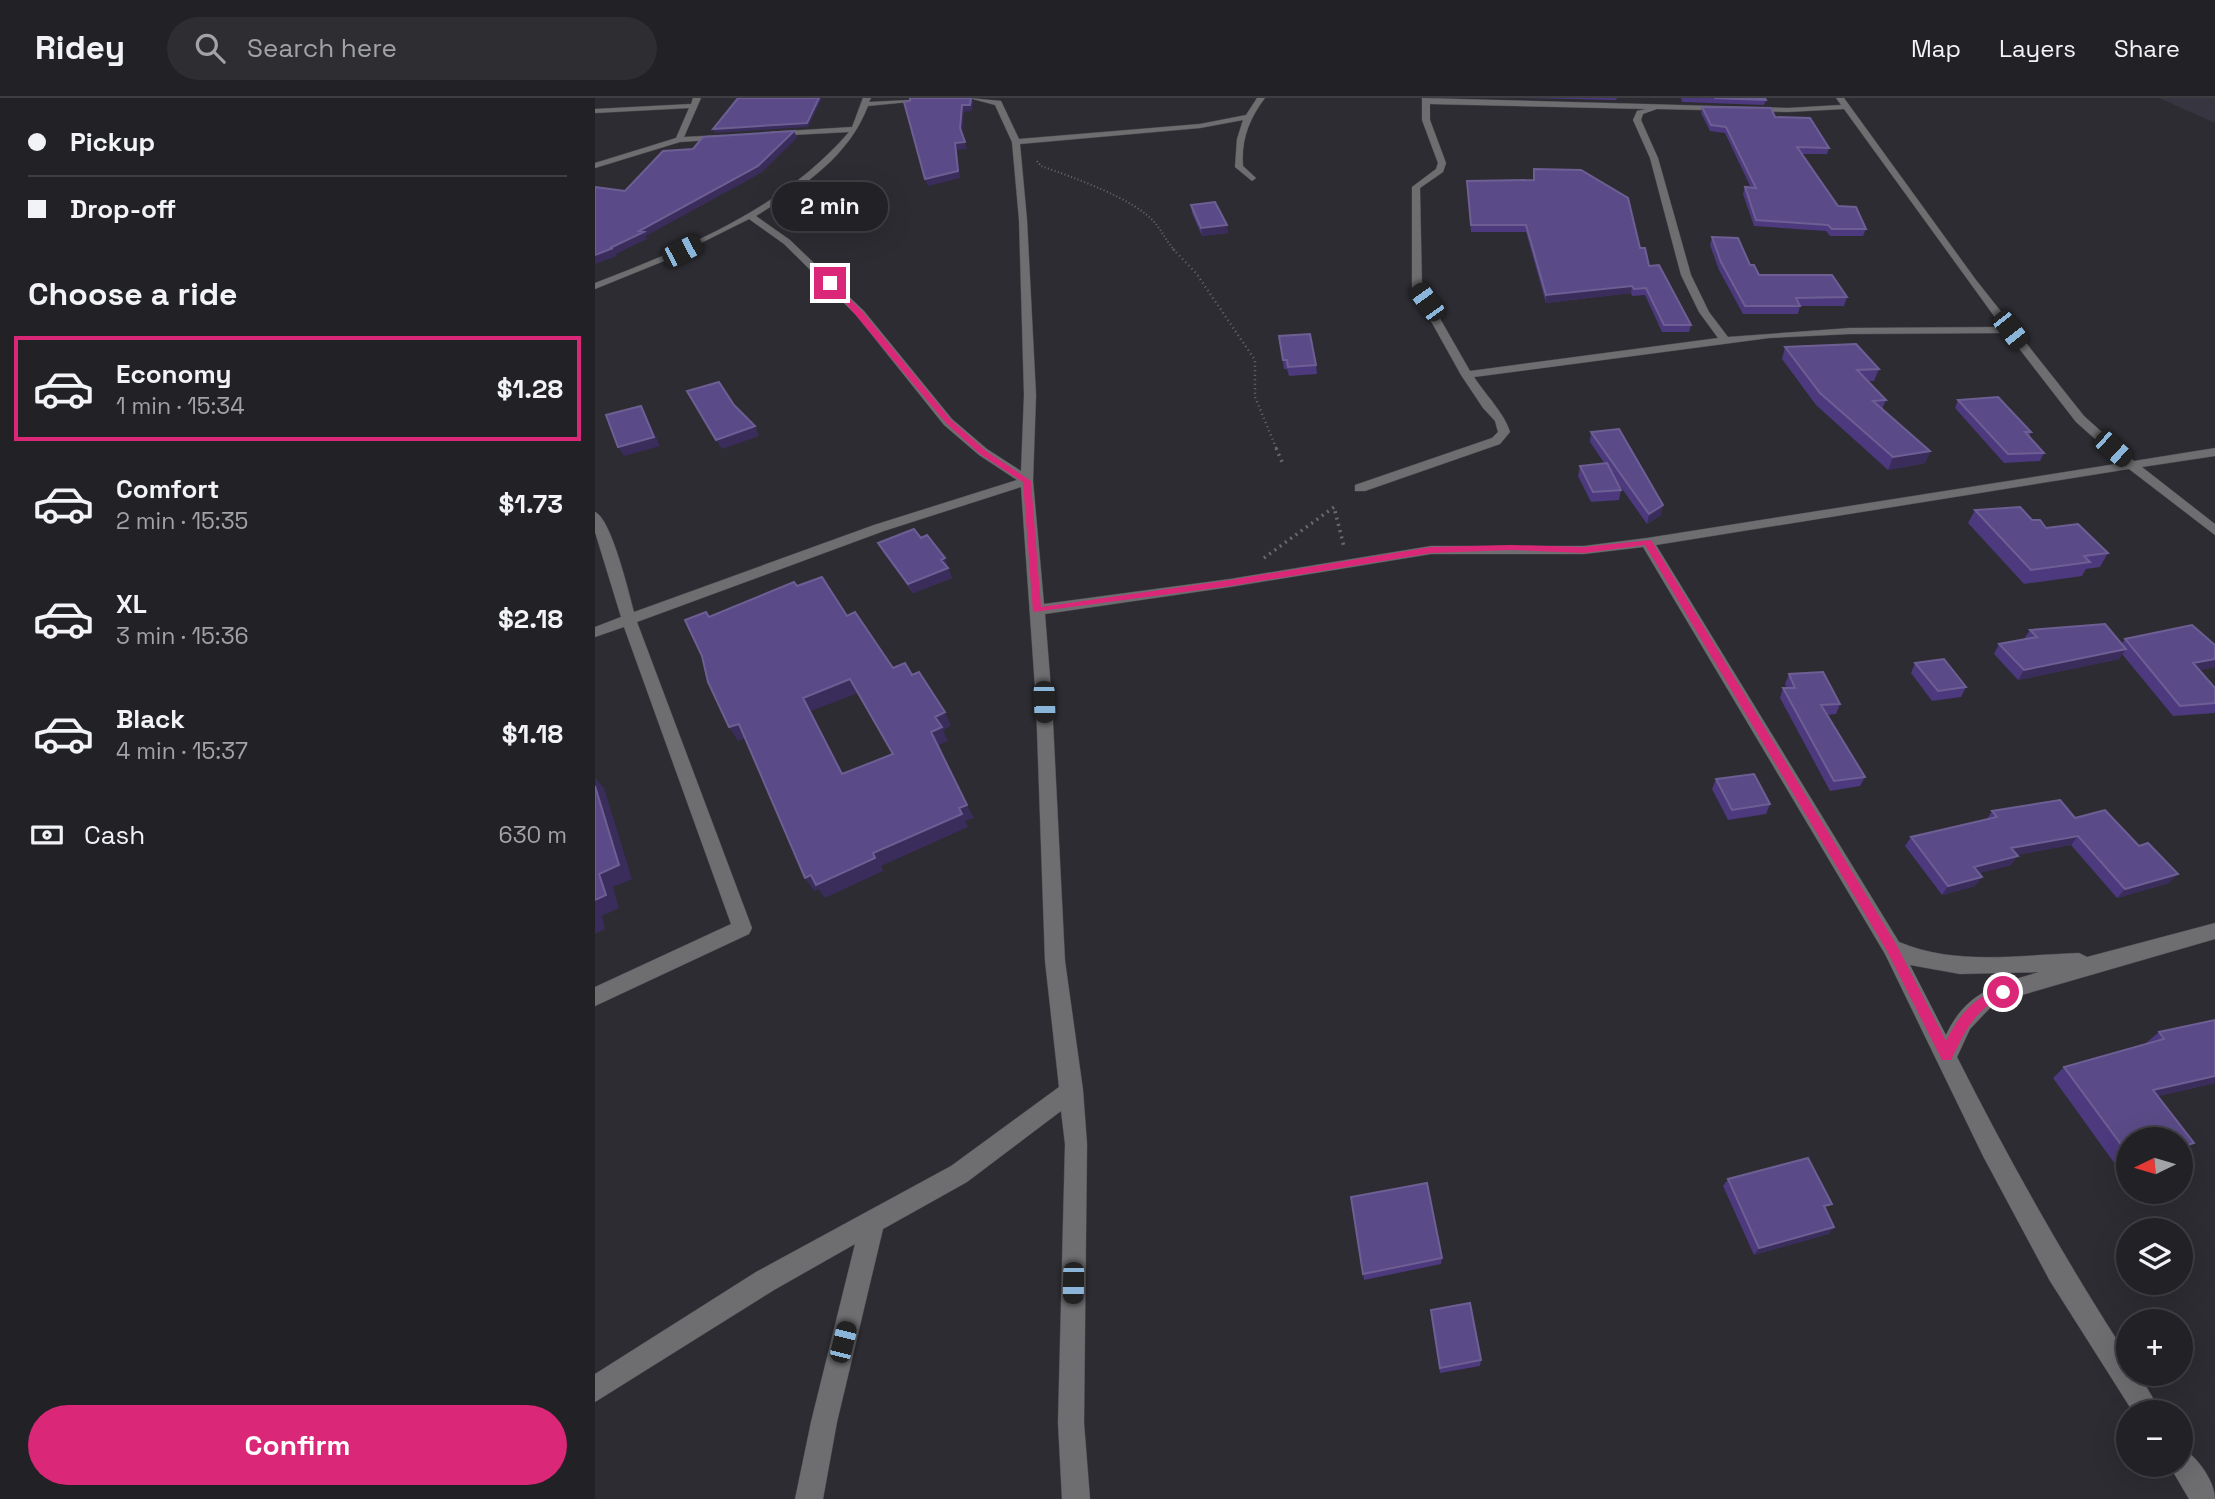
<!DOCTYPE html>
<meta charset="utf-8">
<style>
:root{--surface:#222126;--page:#2e2e32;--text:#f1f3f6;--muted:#a2a3a7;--line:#3f3e43;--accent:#db2777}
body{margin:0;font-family:"Space Grotesk",sans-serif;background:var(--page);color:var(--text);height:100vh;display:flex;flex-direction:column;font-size:26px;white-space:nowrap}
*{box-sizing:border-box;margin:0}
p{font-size:23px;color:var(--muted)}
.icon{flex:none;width:38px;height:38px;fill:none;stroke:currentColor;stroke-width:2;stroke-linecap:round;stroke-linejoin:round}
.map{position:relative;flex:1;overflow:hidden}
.panel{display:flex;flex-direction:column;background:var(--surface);width:595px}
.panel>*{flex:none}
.top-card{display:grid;align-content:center;height:154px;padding:0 28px;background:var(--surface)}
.needle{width:46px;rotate:265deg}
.controls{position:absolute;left:1521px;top:1029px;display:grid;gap:14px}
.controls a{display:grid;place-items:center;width:77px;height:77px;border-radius:50%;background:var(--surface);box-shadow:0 7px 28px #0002,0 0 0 2px var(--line);font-size:35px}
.end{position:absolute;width:32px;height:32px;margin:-16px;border:9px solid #db2777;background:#fff;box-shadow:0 0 0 4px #fff}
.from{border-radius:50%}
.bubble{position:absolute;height:49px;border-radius:24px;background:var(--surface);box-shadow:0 7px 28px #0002,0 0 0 2px var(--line);font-size:23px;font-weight:600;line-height:49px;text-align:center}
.car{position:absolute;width:21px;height:42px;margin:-21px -10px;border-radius:9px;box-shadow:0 0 5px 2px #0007;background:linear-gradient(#222 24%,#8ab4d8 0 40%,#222 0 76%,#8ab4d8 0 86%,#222 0)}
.top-card b{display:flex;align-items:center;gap:24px;height:66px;font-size:26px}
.top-card b+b{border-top:2px solid var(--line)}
.top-card i{width:18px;height:18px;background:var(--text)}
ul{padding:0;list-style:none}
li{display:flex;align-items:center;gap:21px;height:105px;margin:0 14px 10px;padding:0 14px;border:4px solid transparent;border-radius:0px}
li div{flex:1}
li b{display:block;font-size:26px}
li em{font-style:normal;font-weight:600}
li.active{border-color:var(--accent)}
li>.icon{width:63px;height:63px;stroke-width:1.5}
h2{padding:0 28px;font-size:32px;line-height:84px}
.pay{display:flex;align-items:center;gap:18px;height:77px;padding:0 28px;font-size:26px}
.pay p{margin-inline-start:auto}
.primary-button{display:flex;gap:14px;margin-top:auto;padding:14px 28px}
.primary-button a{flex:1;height:80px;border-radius:42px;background:var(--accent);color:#fff;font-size:28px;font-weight:600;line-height:80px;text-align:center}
header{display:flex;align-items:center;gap:42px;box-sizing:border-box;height:98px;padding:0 35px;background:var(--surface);border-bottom:2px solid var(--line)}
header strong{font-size:33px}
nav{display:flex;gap:38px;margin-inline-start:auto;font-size:24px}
.search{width:490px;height:63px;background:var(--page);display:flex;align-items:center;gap:18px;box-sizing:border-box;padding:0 24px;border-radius:38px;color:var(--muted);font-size:26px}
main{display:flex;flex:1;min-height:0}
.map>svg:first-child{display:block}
.built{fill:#363540}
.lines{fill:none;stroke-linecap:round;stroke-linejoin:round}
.minor-casing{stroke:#47474c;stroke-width:1}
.path-far2{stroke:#6a696e;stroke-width:2;stroke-dasharray:1 2.5;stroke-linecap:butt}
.path-far1{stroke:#6a696e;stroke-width:2.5;stroke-dasharray:1 3.5;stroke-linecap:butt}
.path{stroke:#6a696e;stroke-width:3.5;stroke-dasharray:2 4.5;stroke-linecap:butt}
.minor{fill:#6e6e71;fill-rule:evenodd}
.wall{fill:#4c397e}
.shaded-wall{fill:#3a2d5b}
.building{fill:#5a4a87;stroke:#6d5f94;stroke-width:2;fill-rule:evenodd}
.route{fill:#db2777}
</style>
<header>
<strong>Ridey</strong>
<div class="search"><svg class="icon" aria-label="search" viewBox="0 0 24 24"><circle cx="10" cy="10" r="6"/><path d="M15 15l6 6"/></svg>Search here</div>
<nav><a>Map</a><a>Layers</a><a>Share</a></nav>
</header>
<main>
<section class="panel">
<div class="top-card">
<b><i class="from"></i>Pickup</b>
<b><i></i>Drop-off</b>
</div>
<h2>Choose a ride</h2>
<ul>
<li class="active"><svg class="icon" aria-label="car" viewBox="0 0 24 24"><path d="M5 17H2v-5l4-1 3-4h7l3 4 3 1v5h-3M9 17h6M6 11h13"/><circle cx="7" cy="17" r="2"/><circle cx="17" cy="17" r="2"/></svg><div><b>Economy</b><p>1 min · 15:34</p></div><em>$1.28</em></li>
<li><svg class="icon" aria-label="car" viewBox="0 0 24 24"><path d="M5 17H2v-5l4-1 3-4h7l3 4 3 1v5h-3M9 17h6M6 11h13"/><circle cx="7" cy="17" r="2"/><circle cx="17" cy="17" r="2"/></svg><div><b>Comfort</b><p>2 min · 15:35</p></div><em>$1.73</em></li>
<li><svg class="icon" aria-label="car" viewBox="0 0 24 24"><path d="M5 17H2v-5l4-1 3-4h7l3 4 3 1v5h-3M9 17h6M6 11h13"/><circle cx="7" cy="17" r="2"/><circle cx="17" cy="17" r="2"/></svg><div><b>XL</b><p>3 min · 15:36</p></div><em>$2.18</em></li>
<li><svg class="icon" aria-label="car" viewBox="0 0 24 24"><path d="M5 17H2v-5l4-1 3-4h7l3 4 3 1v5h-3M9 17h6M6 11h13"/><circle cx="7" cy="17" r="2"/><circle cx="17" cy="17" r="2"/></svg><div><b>Black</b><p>4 min · 15:37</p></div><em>$1.18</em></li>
</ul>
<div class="pay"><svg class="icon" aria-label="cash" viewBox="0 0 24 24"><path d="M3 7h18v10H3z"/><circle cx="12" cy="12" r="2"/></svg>Cash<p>630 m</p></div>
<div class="primary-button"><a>Confirm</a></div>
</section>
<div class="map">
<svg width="1620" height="1401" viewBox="0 0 1620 1401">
<rect width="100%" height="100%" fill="#2d2c32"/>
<path class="built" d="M1564 0H1620V25Z"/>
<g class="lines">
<defs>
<path id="minor" d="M98 0H106L89 39 129 37 132 41 85 44 0 70V65L81 40 94 10 0 15V11L96 6Z
M268 0H276L274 4 354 0 273 8C253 60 207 89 161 118L195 142 269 213 357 321 392 351 426 373 429 297 424 122 417 44 400 7 374 0 406 3 424 41 605 26 651 17 662 0H670C654 21 646 42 648 68L661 80 657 83 640 69 642 41 648 22 605 30 425 46 432 122 441 297 438 383 449 506 635 481 836 448H989L1052 440 1527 365 1481 324 1412 235 1255 236 1174 240 879 279C890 296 910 316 915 334L905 346 770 393H760V387L897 340 903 334 900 323 888 310 866 277 817 189V89L841 71 843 65 827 22V0L1193 10 1246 7 1241 0H1249L1381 182 1489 318 1539 363 1620 350V358L1547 369 1620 426V437L1534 371 1061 447 1304 844C1361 868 1424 857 1484 855L1492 859 1620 825V841L1413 901 1395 910 1375 931 1362 959C1414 1062 1470 1162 1533 1259V1276H1544L1566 1314H1538L1455 1183 1388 1058 1290 856 1048 449 989 456H836L635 489 450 516 457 604 470 863 488 992 492 1046 489 1325 495 1401H467L463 1325 470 1046 466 1013 372 1084 288 1131 242 1324 228 1401H200L216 1324 260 1146 179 1192 0 1304V1276L161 1174 356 1068 464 989 450 863 441 604 426 389 289 433 42 524 157 830 154 836 0 908V889L136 826 29 529 0 539V529L26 519 0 434V414C16 420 34 495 39 514L279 427 422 382 384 357 349 327 261 217 189 146 154 121 74 161 0 191V185C91 150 189 110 254 34L178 38 175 34 257 29ZM835 6 1051 11 1042 13 1038 22 1055 60 1086 177 1104 214 1123 240 875 273 827 189 825 90 848 74 851 65 835 22ZM1062 11 1193 14 1249 11 1407 229 1255 230 1133 239 1114 214 1096 177 1063 60 1046 22 1048 16ZM1315 867 1365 876 1444 874C1401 887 1371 894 1351 937Z
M1586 1350C1602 1357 1620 1384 1620 1401H1594L1574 1367H1586Z"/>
</defs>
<use href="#minor" class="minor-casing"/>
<path class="path-far2" d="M442 63 446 68C477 79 541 101 561 126 568 135 572 144 580 153"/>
<path class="path-far1" d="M578 151 601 175 660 262V299L682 352"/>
<path class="path" d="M681 350 687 364
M669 460 739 409 749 449"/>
<use href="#minor" class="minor"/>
</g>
<path class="wall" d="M929 0H1022L1021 2Z
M1086 0H1170L1171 2 1169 7 1087 4Z
M1107 9 1180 19 1234 50 1232 56H1207L1243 108 1271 131 1268 138H1235L1231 133 1159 128 1148 96 1150 89 1156 90 1130 35 1115 33 1106 15Z
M939 71 1045 150 1054 168 1096 227 1094 234H1067L1050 197 1037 198 1036 195 951 205 931 134H876L872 83 939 82Z
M596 107 633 135 607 138 597 115Z
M1117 139 1155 167 1164 177 1252 199 1249 208H1205L1203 216H1148L1124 172 1115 147Z
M684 238 721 267 722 276 694 278 692 271H689Z
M1190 249 1284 271 1279 283H1272L1291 302 1287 311 1335 353 1330 365 1293 372 1221 307 1187 261Z
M1363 302 1436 334 1434 339 1449 355 1445 363 1409 365 1360 310Z
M996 334 1066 417 1052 426 1018 378 1026 392 1024 402 996 404 983 378 985 368 1010 366 995 344Z
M1380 412 1437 422 1451 430 1513 455 1505 469 1491 471 1487 478 1429 486 1373 425Z
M326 440 354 470H353L357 480 318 495 288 454 283 445Z
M1435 532 1527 545 1530 541 1620 547V569L1605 572 1620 590V615L1578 618 1527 556 1524 561 1423 582 1399 556 1404 546 1429 541Z
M1320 565 1371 589 1366 599 1337 603 1316 575Z
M1194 576 1245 606 1241 616 1232 617 1270 679 1265 688 1235 693 1185 600 1188 590H1192L1190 586Z
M1121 681 1175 706 1171 716 1133 722 1117 691Z
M1397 713 1480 720 1574 785 1522 800 1476 747 1421 757 1416 767 1384 775 1387 779 1380 788 1347 797 1310 748 1316 739 1392 721Z
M1620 922V985L1563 998 1533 1041V1071L1525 1073 1458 980 1469 969 1552 946 1551 945 1564 934Z
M1133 1081 1231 1113 1239 1129 1233 1136 1159 1157 1128 1088Z
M756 1099 847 1160 846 1166 769 1182Z
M836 1212 886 1262 885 1268 845 1275 836 1218Z"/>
<path class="shaded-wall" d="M224 0H227L213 29 120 35 118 31Z
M376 0H377L378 4 377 13 369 14 367 37 365 30 367 7Z
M199 33 202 40 166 75 51 138 52 141 21 156 22 158 0 166V157L44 133Z
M370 44 372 51 362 52 365 80 333 88 330 81 360 45Z
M632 127 633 135 607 138 606 130Z
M1037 188 1036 195 951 205V197Z
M46 308 51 317 65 348 29 358 23 349Z
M160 328 164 338 127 351 121 342Z
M1335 353 1330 365 1293 372 1298 359Z
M1068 407 1066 417 1052 426 1054 416Z
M350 460 357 480 318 495 313 486 346 462Z
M1531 551 1524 561 1423 582 1429 572Z
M1620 561V569L1591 575 1598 565Z
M255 581 263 595 216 613 255 690 247 676 208 600Z
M350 614 356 628 348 632 353 643 342 648 336 634 340 619Z
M144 626 153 639 143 643 134 629Z
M0 680 9 690 37 781 18 789 24 810 7 818 10 831 0 836V802L4 776Z
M372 707 379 720 370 723 364 710Z
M367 716 373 729 286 768 288 773 230 800 223 791 219 793 210 780 278 755Z
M1483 738 1476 747 1409 759 1416 750Z
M1423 758 1416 767 1373 778 1379 769Z
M1583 776 1574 785 1522 800 1530 791Z
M1387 779 1380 788 1347 797 1353 788Z
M1620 978V985L1545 1002 1558 992Z
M1599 1045 1586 1055V1049Z
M1239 1129 1233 1136 1159 1157 1164 1150Z"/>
<path class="building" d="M143 0H224L212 25 118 31Z
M315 0H376L375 7H367L365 30 370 44 360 45 363 73 330 81 309 4 315 3Z
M1119 0H1170L1171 2Z
M1107 9 1176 10 1180 19 1215 20 1234 50 1202 49 1243 108 1261 109 1271 131H1237L1233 127 1161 122 1150 89 1161 90 1131 29 1116 27Z
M199 33 163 68 44 133 49 134 15 150H18L0 157V89L30 93 68 53 98 51 108 39Z
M939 71 986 72 1033 100 1045 150H1050L1054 168 1064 167 1096 227H1069L1051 190 1039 191 1037 188 951 197 931 127H876L872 83 939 82Z
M620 104 632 127 606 130 596 107Z
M1117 139 1143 140 1155 167H1159L1164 177H1237L1252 199 1201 200 1205 208H1150L1126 164Z
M715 236 721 267 693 269 692 262H688L684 238Z
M1261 246 1284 271 1262 272 1291 302 1278 303 1335 353 1298 359 1225 295 1190 249Z
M124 284 139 307 160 328 121 342 92 293Z
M1403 299 1436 334H1430L1449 355 1413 356 1363 302Z
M46 308 59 339 23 349 11 317Z
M1024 331 1068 407 1054 416 996 334Z
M1012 365 1026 392 998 394 985 368Z
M1425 409 1437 422H1445L1451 430 1483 426 1513 455 1489 458 1495 464 1436 472 1380 412Z
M319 431 326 440 332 437 350 460 346 462 353 470 313 486 283 445Z
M227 479 252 518 260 514 298 570 310 565 317 577 324 574 350 614 340 619 347 629 336 634 372 707 364 710 367 716 278 755 280 760 221 787 216 777 210 780 144 626 134 629 113 584 107 558 90 522 111 514 114 519 199 484 202 488ZM255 581 298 656 247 676 208 600Z
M1510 526 1531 551 1429 572 1404 546 1442 539 1435 532Z
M1597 527 1620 547V561L1598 565 1620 590V605L1585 608 1530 541Z
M1349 561 1371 589 1343 593 1320 565Z
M1228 574 1245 606 1226 607 1270 679 1239 683 1188 590H1200L1194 576Z
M1159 676 1175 706 1137 712 1121 681Z
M0 688 24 767 4 776 11 797 0 802Z
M1465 702 1480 720 1510 712 1544 748 1553 745 1583 776 1530 791 1483 738 1416 750 1423 758 1379 769 1387 779 1353 788 1316 739 1402 719 1397 713Z
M1620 922V978L1558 992 1599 1045 1586 1049V1041H1533V1056L1469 969 1569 941 1564 934Z
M1213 1060 1237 1106 1229 1108 1239 1129 1164 1150 1133 1081Z
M832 1085 847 1160 768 1176 756 1099Z
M875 1205 886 1262 845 1270 836 1212Z"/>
<path class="route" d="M233 184H237L267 213 356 322 391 353 436 383 446 509 635 482 836 449 916 447 989 449 1056 442 1301 846 1351 943C1364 916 1380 899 1408 888L1415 894C1409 902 1399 903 1391 909 1373 924 1366 942 1356 962H1347L1292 853 1050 447 989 455 916 452 836 455 635 488 438 514 428 384 385 356 351 325Z"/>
</svg>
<div class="controls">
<a><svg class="needle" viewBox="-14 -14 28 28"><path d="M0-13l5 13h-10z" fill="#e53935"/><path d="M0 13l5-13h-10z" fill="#a2a3a7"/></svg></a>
<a><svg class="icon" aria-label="layers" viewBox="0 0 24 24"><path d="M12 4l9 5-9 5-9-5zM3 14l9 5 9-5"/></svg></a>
<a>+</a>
<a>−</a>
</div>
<i class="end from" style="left:1408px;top:894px"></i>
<i class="end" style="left:235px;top:185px"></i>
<div class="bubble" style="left:177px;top:84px;width:116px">2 min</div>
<i class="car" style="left:87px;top:153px;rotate:63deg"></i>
<i class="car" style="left:832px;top:204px;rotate:324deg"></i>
<i class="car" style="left:1415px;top:232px;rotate:142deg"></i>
<i class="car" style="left:1518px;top:351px;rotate:132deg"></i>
<i class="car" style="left:449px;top:604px;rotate:178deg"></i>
<i class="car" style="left:478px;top:1185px;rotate:181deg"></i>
<i class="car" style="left:248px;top:1244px;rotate:14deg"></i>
</div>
</main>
